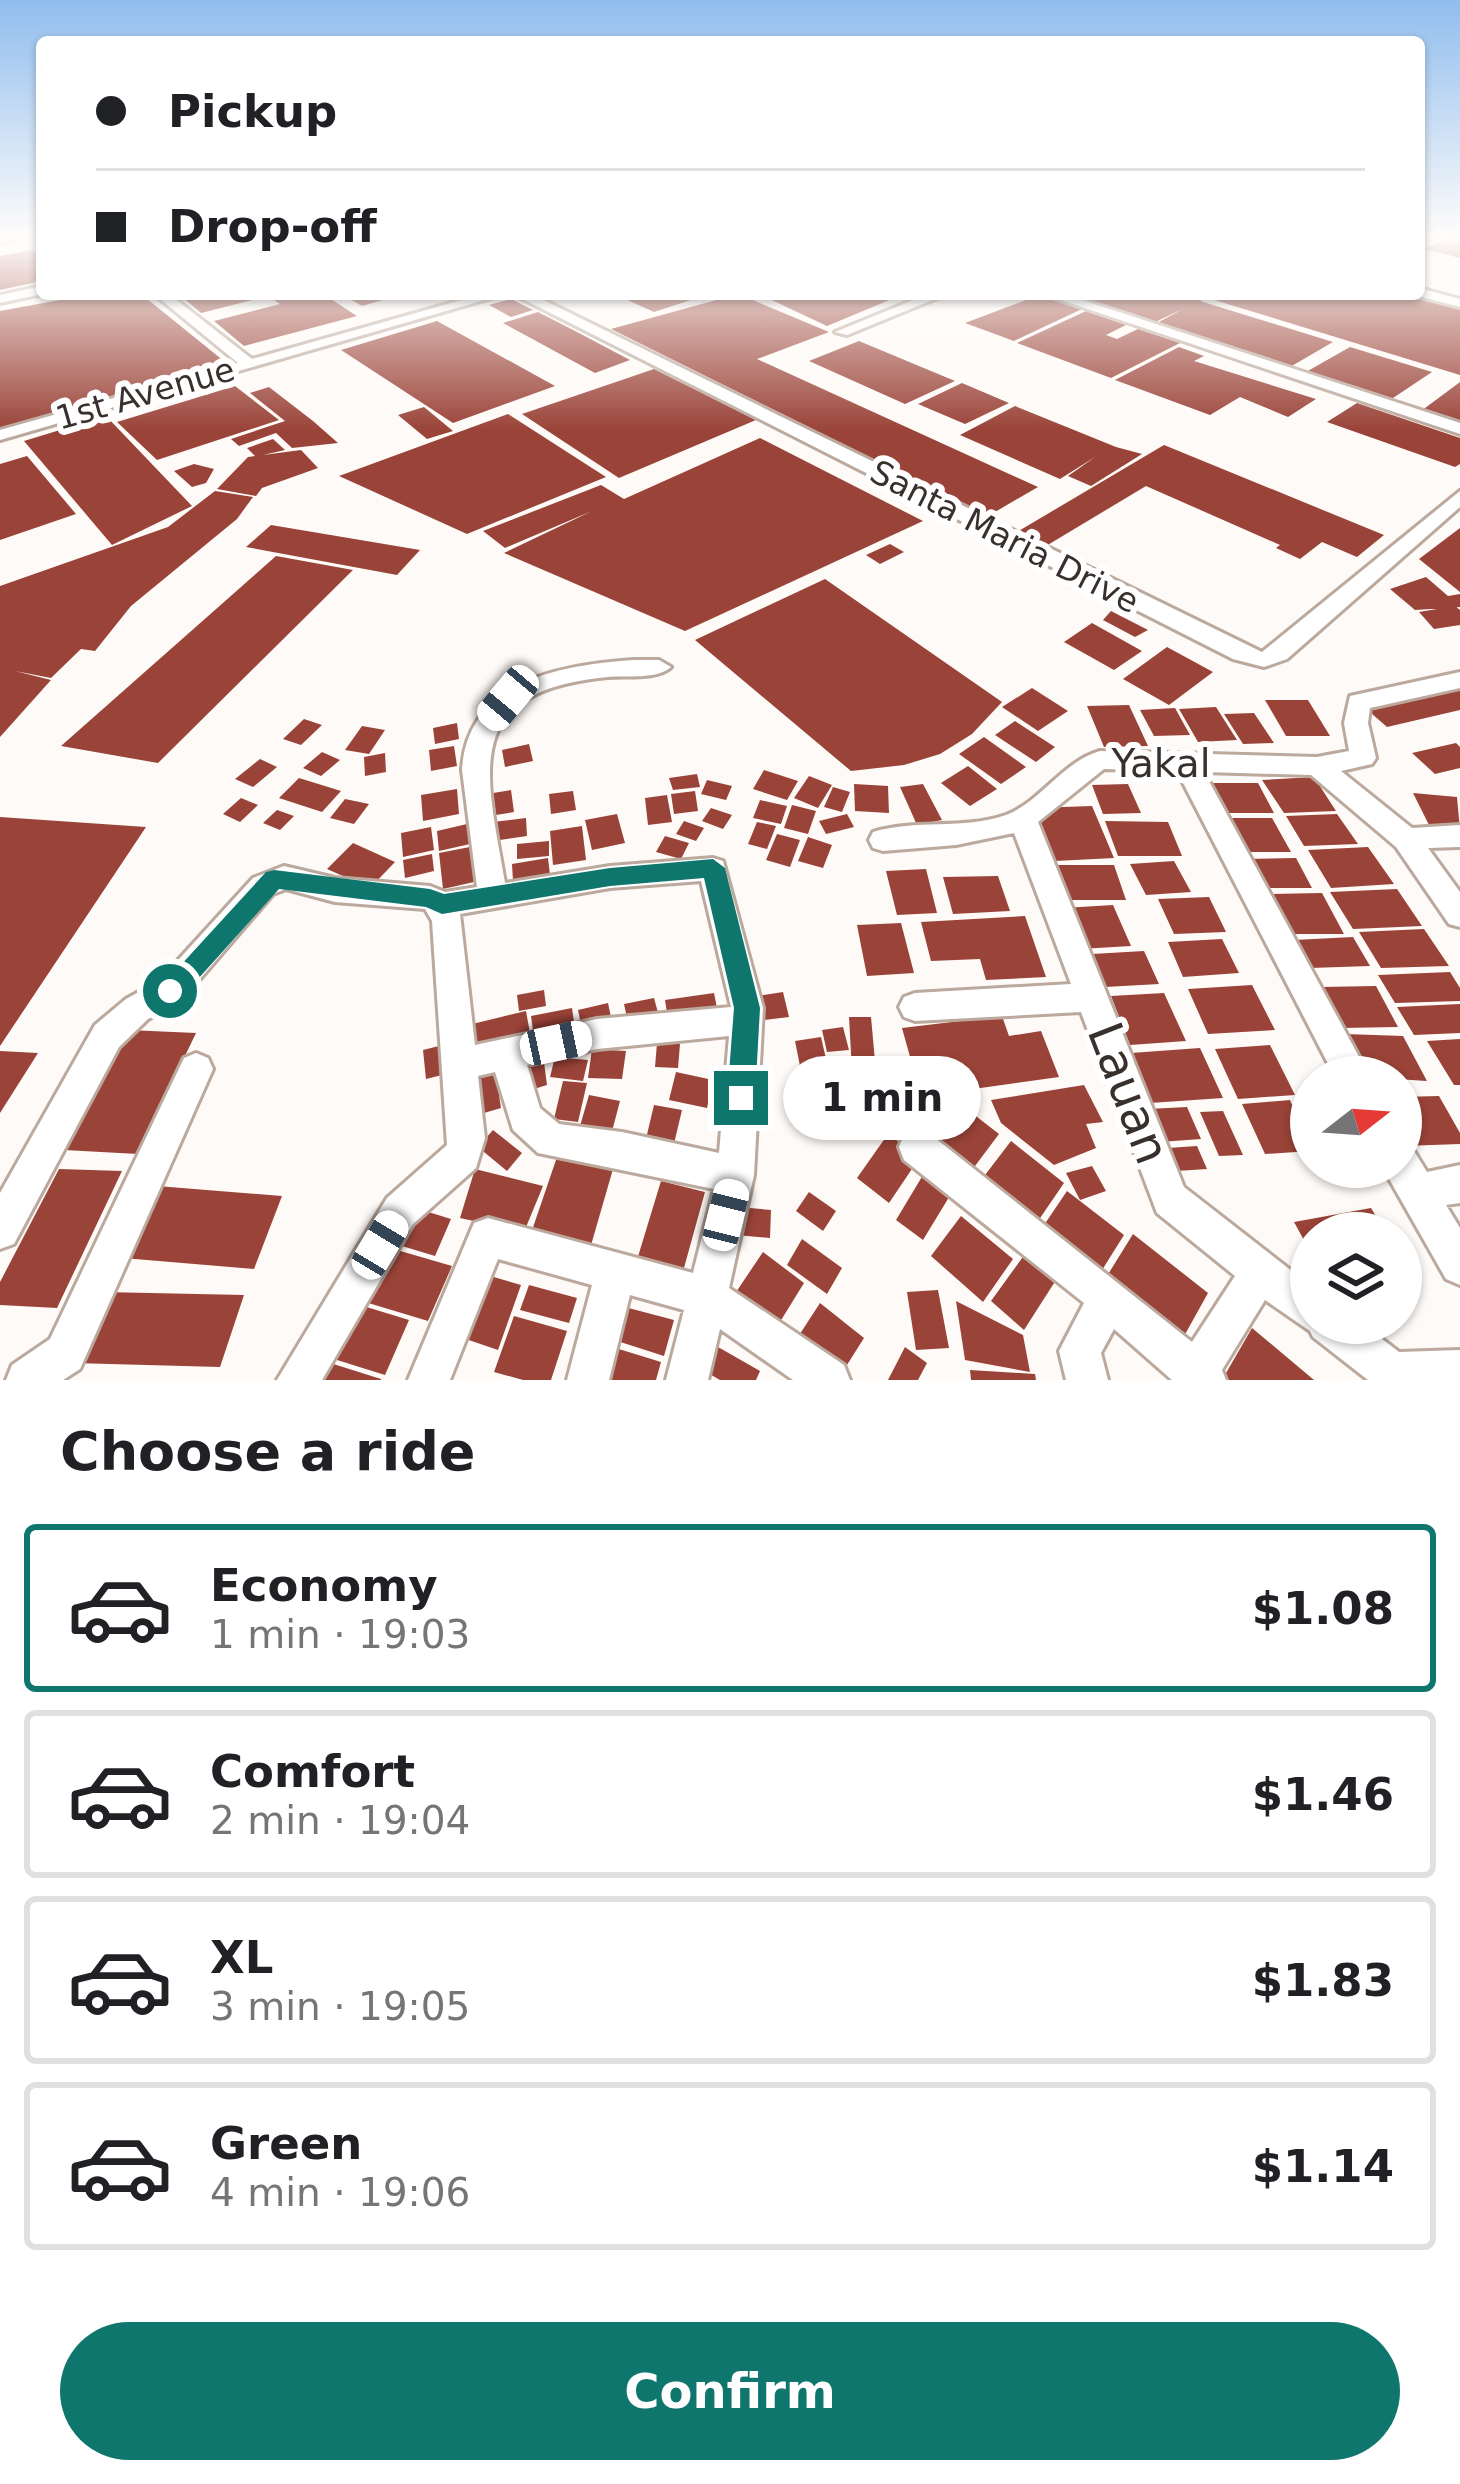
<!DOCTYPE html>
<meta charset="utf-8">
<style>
:root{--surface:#fff;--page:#f6f6f6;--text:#202124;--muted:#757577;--line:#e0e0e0;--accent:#0f766e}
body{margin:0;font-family:"DejaVu Sans",sans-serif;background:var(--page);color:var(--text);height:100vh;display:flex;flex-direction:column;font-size:45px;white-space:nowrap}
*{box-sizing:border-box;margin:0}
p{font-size:39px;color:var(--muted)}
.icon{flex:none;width:66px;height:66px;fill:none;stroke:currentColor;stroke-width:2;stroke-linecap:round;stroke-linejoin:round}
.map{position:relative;height:1380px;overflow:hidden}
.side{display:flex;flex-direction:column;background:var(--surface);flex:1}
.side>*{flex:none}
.top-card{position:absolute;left:36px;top:36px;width:1389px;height:264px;border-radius:12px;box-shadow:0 3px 9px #0004;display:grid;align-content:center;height:264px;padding:0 60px;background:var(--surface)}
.needle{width:78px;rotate:73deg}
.buttons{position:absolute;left:1290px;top:1056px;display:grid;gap:24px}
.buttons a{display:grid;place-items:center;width:132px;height:132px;border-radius:50%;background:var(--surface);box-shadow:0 3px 9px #0004;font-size:60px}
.end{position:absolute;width:54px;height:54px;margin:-27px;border:15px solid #0f766e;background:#fff;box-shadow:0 0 0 6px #fff}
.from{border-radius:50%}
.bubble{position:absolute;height:84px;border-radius:42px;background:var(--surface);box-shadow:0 3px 9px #0004;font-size:39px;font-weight:700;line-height:84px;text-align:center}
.car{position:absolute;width:36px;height:72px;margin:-36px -18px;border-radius:15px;box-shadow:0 0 9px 3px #0007;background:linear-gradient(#fff 24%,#345 0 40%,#fff 0 76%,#345 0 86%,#fff 0)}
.top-card b{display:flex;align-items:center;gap:42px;height:114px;font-size:45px}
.top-card b+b{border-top:3px solid var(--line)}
.top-card i{width:30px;height:30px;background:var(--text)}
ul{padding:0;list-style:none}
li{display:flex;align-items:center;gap:36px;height:168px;margin:0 24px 18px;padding:0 36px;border:6px solid var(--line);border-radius:12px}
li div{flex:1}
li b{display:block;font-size:45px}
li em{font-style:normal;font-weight:700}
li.on{border-color:var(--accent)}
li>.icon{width:108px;height:108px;stroke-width:1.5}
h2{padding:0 60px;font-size:54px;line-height:144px}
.action{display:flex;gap:24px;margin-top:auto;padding:24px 60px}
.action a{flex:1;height:138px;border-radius:72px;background:var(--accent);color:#fff;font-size:48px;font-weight:700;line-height:138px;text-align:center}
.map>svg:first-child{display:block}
.building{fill:#9a4338}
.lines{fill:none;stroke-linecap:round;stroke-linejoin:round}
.minor-casing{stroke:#bba99e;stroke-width:6}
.minor{fill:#fff;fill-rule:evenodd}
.route{fill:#0f766e}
.labels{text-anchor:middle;stroke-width:12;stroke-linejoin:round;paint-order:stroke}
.far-street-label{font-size:33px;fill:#38302c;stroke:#fff}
.street-label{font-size:39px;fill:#38302c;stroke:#fff}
.near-street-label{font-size:48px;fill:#38302c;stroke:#fff}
</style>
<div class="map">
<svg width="1460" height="1380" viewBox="0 0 1460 1380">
<rect width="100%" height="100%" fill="#fefaf7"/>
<path class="building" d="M1452 237H1460V258L1424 249Z
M31 250 42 254V273L38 274 42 281 0 290V256Z
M93 294H141L230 366 0 430V311Z
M189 294H298L304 298 323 294 357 316 244 346 214 321 280 304 268 296 201 313 181 296Z
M341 294H400V295L362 306Z
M614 294H706V295L654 312Z
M738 294 829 332 757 359 1038 487 988 516 611 329Z
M759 294H904L827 326Z
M1088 294H1215L1200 301 1333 342 1290 367 1157 323 1183 309 1155 322 1080 297Z
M1221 294H1390L1460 307V375L1211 299Z
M1039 295 1082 309 1014 341 965 323Z
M511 299 533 310 511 317 489 305Z
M1086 311 1126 325 1106 335 1117 339 1138 329 1180 343 1111 378 1017 343Z
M538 312 579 333 630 360 595 373 503 323Z
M437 321 555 386 453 423 341 350Z
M859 341 955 381 905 404 809 361Z
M1179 347 1204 356 1194 361 1316 399 1288 417 1240 397 1210 415 1115 380Z
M1350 347 1432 372 1390 400 1306 372Z
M654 369 756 420 619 478 522 414Z
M1460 382V424L1421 411 1452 388Z
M962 383 1009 403 965 424 918 404Z
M235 386 279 420 157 460 117 422Z
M269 387 313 421 338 443 292 448 276 433 239 446 231 439 285 421 250 393Z
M1357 403 1460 438V464L1455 467 1327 422Z
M1015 406 1116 447 1142 454 1091 486 1068 476 1095 457 1060 479 960 435Z
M424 407 453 431 427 439 398 415Z
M508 414 606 477 467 534 339 476Z
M106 416 192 506 112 545 24 441Z
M760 438 923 521 685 631 504 553 592 511 505 548 483 531 601 485 624 499Z
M273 439 285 450 263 455 301 450 318 468 262 488 256 496 217 489 248 457 255 456 247 448Z
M1164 445 1384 535 1357 557 1322 542 1300 559 1276 548 1280 545 1146 486 1046 546 1017 532Z
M27 456 76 514 0 540V464Z
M194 464 214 469 206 483 192 487 174 471Z
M215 491 253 497 237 519 131 606 95 651 81 649 51 678 15 671 51 680 0 737V586L168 527Z
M271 525 420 550 397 575 246 547Z
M1460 528V592L1419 559Z
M890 544 904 552 880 564 866 555Z
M276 556 353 570 158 763 61 746Z
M1426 577 1448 596 1460 594V607L1415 610 1390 589Z
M825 579 1002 702 972 734 940 754 904 765 851 771 695 640Z
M1455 606 1460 610V625L1434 629 1419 612Z
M1111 611 1148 630 1135 637 1103 620Z
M1092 623 1142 651 1114 670 1064 642Z
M1167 647 1213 672 1169 705 1123 679Z
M1453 685 1460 690V710L1387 727 1363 706Z
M1032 688 1068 711 1038 731 1002 707Z
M1265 700H1308L1330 736H1286Z
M1129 705 1148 746 1104 747 1087 706Z
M1216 707 1237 740 1198 742 1179 709Z
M1175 708 1190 735 1154 736 1140 710Z
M1254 713 1274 743 1243 744 1224 714Z
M304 719 322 725 301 745 283 739Z
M1015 721 1055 747 1036 762 995 735Z
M457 723 459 739 435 744 433 728Z
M362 726 385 730 369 754 345 750Z
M984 737 1026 767 1001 784 959 754Z
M1456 743 1460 747V768L1435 774 1412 753Z
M529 744 533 761 505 767 502 750Z
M454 746 457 766 431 771 429 750Z
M322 752 340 760 321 776 303 768Z
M385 753 386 772 365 776 364 757Z
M260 759 277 767 253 787 235 779Z
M968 766 997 789 970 806 941 783Z
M764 770 798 781 787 800 753 789Z
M697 774 700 787 673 790 669 778Z
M809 776 832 785 818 808 794 798Z
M1314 777 1336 811 1284 813 1262 780Z
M299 778 341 791 322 812 279 798Z
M707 780 732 786 726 800 701 794Z
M1203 783H1258L1274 813H1217Z
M854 784 888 786 889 813 855 811Z
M923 784 942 820 917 825 900 787Z
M1128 784 1141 813 1103 814 1092 785Z
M833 787 850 792 842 812 824 807Z
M457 789 459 814 423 821 421 795Z
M511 790 514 812 496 815 493 793Z
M573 791 576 810 551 814 549 794Z
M695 791 698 811 674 814 671 794Z
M1413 793 1457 797 1460 830 1430 827Z
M667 795 672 822 648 825 645 798Z
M241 798 258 805 240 822 223 814Z
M345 799 369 804 354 824 330 818Z
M760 800 787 806 781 824 753 818Z
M792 805 816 811 808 834 784 828Z
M1092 806 1114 858 1055 861 1035 808Z
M711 808 732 815 723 829 702 821Z
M277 810 294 816 280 830 263 823Z
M617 814 625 843 592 850 585 820Z
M847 814 854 827 826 834 819 821Z
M1337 814 1358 844 1304 846 1286 816Z
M0 817 146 827 0 1046Z
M526 818 527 836 493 841V822Z
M1229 818H1272L1291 852H1246Z
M684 821 704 828 696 841 676 834Z
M1105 821 1168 822 1182 856H1118Z
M757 822 776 826 767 849 748 844Z
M467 824 470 844 439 851 437 831Z
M582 826 586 860 553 865 550 831Z
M431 827 434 850 403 857 401 833Z
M777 834 800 840 790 867 766 860Z
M665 836 689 843 681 859 656 852Z
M808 837 832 845 823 868 798 861Z
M549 841V856L517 859V844Z
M353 843 395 862 370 888 327 869Z
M470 847 474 882 443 889 439 853Z
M1368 847 1394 884 1331 888 1308 850Z
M432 854 434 871 405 878 403 860Z
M548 858 550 875 513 881 512 864Z
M1296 858 1312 888H1258L1243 859Z
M1174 861 1191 892 1146 895 1130 864Z
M1050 865H1114L1126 900H1060Z
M926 869 937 913 897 915 886 871Z
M998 876 1010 911 953 914 943 877Z
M1397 889 1422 926 1353 929 1330 892Z
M1322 893 1344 934H1291L1271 894Z
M1209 897 1226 932 1174 934 1158 899Z
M1113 905 1131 946 1080 949 1064 908Z
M1025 916 1046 977 986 980 980 959 931 961 921 922Z
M901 923 914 973 867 976 857 925Z
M1424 929 1449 966 1381 968 1359 932Z
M1353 937 1370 966 1310 968 1294 940Z
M1222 939 1239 973 1183 977 1168 942Z
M1144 951 1159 984 1105 987 1092 954Z
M1450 972 1460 988V1001L1395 1003 1378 975Z
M1252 985 1275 1030 1208 1034 1188 989Z
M1376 986 1398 1027 1342 1028 1321 987Z
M544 990 546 1006 519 1011 517 995Z
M783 992 789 1017 756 1021 751 997Z
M714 993 719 1018 669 1026 665 1000Z
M1164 993 1186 1041 1130 1045 1111 996Z
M654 998 660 1020 629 1027 624 1004Z
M608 1003 613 1027 583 1034 578 1010Z
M1460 1004V1033L1414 1035 1397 1007Z
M572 1008 576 1036 535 1045 531 1016Z
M526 1011 531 1039 466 1054 464 1026Z
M1002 1016 1009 1036 1041 1031 1059 1077 959 1091 949 1059 912 1064 902 1028Z
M849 1017H871L876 1072 852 1071Z
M843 1027 849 1050 827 1052 822 1030Z
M128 1030 196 1033 138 1154 64 1150Z
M1345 1034 1403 1036 1427 1081 1365 1077Z
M821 1037 829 1072 802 1076 795 1041Z
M1460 1039V1085H1454L1427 1041Z
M455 1042 458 1071 426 1079 423 1050Z
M657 1043 680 1044 678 1068 655 1067Z
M1270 1045 1295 1095 1238 1099 1215 1049Z
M1200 1048 1223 1098 1150 1103 1131 1053Z
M592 1049 626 1051 622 1079 588 1078Z
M0 1051 38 1053 0 1113Z
M543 1055 547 1085 524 1092 517 1060Z
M555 1057 588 1060 583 1081 550 1077Z
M495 1068 501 1108 467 1118 464 1078Z
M883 1069 907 1083 886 1117 862 1103Z
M676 1072 713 1080 707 1108 669 1100Z
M931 1072 959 1094 930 1130 901 1107Z
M563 1081 587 1083 578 1122 554 1119Z
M1084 1085 1103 1122 1086 1124 1096 1148 1054 1165 1001 1123 991 1100Z
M589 1095 620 1101 610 1139 578 1133Z
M1439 1096 1460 1133V1144L1403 1146 1401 1097Z
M1290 1100 1311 1151 1265 1154 1242 1104Z
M654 1105 682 1110 673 1148 645 1143Z
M963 1106 999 1134 966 1178 929 1148Z
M1187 1107 1201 1139 1160 1142 1148 1109Z
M1223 1111 1243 1155 1219 1156 1200 1112Z
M493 1130 522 1153 507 1171 478 1147Z
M888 1134 920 1157 889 1203 857 1178Z
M1011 1141 1064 1183 1036 1224 982 1179Z
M1197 1146 1207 1169 1161 1172 1153 1149Z
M557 1157 613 1169 587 1259 527 1245Z
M929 1165 957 1184 923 1240 896 1220Z
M1092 1166 1106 1191 1080 1200 1066 1173Z
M59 1169 122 1171 57 1308 0 1305V1282Z
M475 1169 543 1186 524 1232 460 1218Z
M661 1181 705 1192 679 1286 633 1273Z
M157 1186 282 1196 254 1269 123 1258Z
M1067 1191 1124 1235 1097 1278 1040 1231Z
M809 1192 836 1211 823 1231 796 1211Z
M409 1206 451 1219 435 1256 392 1243Z
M738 1207 771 1210 770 1238 736 1235Z
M1371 1208 1386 1233H1311V1253L1294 1222Z
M961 1216 1013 1259 983 1302 931 1256Z
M1133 1234 1208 1293 1178 1347 1102 1284Z
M802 1239 842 1268 827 1294 787 1265Z
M390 1248 452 1266 428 1321 365 1302Z
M763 1252 804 1283 770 1338 728 1304Z
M1025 1254 1056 1280 1024 1330 991 1301Z
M480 1273 521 1285 498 1350 457 1336Z
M529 1285 577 1298 569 1323 520 1310Z
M938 1290 949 1348 916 1350 907 1292Z
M103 1292 244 1295 220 1367 73 1363Z
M347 1301 409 1320 385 1375 321 1355Z
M956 1301 1023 1335 1030 1372 965 1360Z
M820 1303 864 1338 840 1376 796 1340Z
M621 1306 674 1320 664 1356 611 1339Z
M514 1316 567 1331 551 1380H523L494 1372Z
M1252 1328 1314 1380H1222Z
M704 1339 760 1371 756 1380H720L692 1364Z
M609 1346 661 1362 656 1380H599Z
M905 1347 927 1363 918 1380H888Z
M327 1362 381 1379V1380H318Z
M970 1370 1035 1374 1036 1380H971Z"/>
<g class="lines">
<defs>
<path id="minor" d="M0 237H26L0 243Z
M42 286V294L0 303V295Z
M1419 288 1460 299V307L1414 295 1419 294Z
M154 294H169L252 359 483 294H505L0 440V430L238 363Z
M513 294H531L1262 652 1460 491V507L1287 659 1264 667 1233 659Z
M928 294H947L847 335 835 332Z
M1043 294H1064L1460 423V434Z
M634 660H659L671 667C657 680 627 675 608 677 459 691 486 771 505 883L610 866 713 858 723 861 763 1008 754 1175 729 1288 844 1365 850 1380H793L720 1329 708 1380H666L684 1310 630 1295 609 1380H567L592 1285 498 1259 450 1380H408L474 1223 488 1218 693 1273 714 1189 538 1153 513 1130 495 1072 478 1076 485 1138 476 1168 413 1224 322 1380H277L387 1198 447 1145 432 921 425 909 335 902 286 889 273 894 181 1001 148 1019 119 1047 14 1244 0 1249V1193L95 1025 126 999 159 981 253 878 284 866 335 878 430 886 445 892 477 887 462 770C467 681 560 665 634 660ZM701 881 731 1007 597 1019 475 1045 460 914 610 888ZM729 1036 719 1153 622 1132 559 1124 540 1108 527 1065 597 1049Z
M1460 672V688L1370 708 1368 723 1376 758 1372 764 1341 771 1412 828 1460 825V847L1428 848 1460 892V927L1449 924 1396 847 1311 775 1204 772 1370 1077H1335L1177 771 1104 769 1038 822 1184 1187 1311 1286V1323H1361L1399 1352 1460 1350V1380H1368L1313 1337 1310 1331 1265 1300 1222 1370 1226 1380H1172L1114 1329 1101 1353 1108 1380H1066L1059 1351 1084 1303 904 1160 899 1147 904 1134 917 1129 930 1134 1192 1342 1235 1276 1157 1213 1081 1012 915 1021 904 1017 899 1007 904 997 915 993 1071 984 1014 833 956 845 883 851 873 848 869 840 873 832C915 819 963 830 1006 815 1042 801 1062 762 1100 751L1317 757 1349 751 1344 723 1350 696Z
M196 1053 208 1058 213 1069 80 1369 63 1380H6L12 1365 50 1339 184 1058Z
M1401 1146 1414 1151 1427 1172 1460 1165V1203L1446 1205 1460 1228V1285L1446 1279 1388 1177 1384 1167H1401Z"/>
</defs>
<use href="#minor" class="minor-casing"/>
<use href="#minor" class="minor"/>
</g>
<linearGradient id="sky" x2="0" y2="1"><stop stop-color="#90bdee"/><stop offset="0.55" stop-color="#fffdfb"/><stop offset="1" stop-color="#fffdfb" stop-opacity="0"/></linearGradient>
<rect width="1460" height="431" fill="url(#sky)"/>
<path class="route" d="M713 859 725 868 760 1008 755 1098 751 1107 741 1111 731 1107 727 1098 734 1008 704 878 610 886 442 914 426 907 279 889 180 999 170 1003 157 991 266 872 274 870 430 889 444 894 610 868Z"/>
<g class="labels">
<g class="far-street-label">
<text transform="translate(145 393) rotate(-16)" y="12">1st Avenue</text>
<text transform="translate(1005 536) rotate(27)" y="12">Santa Maria Drive</text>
</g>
<g class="street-label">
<text x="1161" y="777">Yakal</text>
</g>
<g class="near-street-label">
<text transform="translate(1129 1093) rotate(69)" y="17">Lauan</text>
</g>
</g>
</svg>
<div class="buttons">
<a><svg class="needle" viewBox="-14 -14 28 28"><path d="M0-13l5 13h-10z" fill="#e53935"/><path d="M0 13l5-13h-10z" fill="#757577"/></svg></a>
<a><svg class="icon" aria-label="layers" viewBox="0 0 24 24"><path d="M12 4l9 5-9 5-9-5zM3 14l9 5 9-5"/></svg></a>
</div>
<i class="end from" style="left:170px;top:991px"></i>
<i class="end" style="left:741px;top:1098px"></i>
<div class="bubble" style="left:783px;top:1056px;width:198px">1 min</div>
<i class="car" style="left:508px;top:698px;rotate:220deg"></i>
<i class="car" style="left:556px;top:1043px;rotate:78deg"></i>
<i class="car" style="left:726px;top:1215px;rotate:14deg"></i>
<i class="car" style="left:380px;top:1245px;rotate:31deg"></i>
<div class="top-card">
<b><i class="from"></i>Pickup</b>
<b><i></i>Drop-off</b>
</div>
</div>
<section class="side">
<h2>Choose a ride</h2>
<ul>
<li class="on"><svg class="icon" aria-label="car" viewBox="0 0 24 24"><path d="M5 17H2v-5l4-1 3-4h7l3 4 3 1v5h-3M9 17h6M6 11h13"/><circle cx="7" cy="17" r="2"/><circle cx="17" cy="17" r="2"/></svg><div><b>Economy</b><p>1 min · 19:03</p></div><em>$1.08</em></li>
<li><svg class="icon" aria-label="car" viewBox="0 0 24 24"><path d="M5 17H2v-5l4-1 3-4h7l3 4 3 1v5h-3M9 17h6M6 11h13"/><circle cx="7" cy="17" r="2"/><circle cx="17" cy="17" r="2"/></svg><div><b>Comfort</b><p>2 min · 19:04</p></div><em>$1.46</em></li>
<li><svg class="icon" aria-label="car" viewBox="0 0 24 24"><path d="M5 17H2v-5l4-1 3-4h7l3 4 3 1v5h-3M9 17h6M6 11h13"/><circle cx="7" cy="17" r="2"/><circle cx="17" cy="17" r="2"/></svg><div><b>XL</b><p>3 min · 19:05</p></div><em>$1.83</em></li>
<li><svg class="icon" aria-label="car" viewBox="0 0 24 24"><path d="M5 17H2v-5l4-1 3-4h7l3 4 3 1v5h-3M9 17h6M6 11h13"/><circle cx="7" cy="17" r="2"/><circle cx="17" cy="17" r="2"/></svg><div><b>Green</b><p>4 min · 19:06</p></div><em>$1.14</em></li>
</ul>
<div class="action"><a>Confirm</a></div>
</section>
